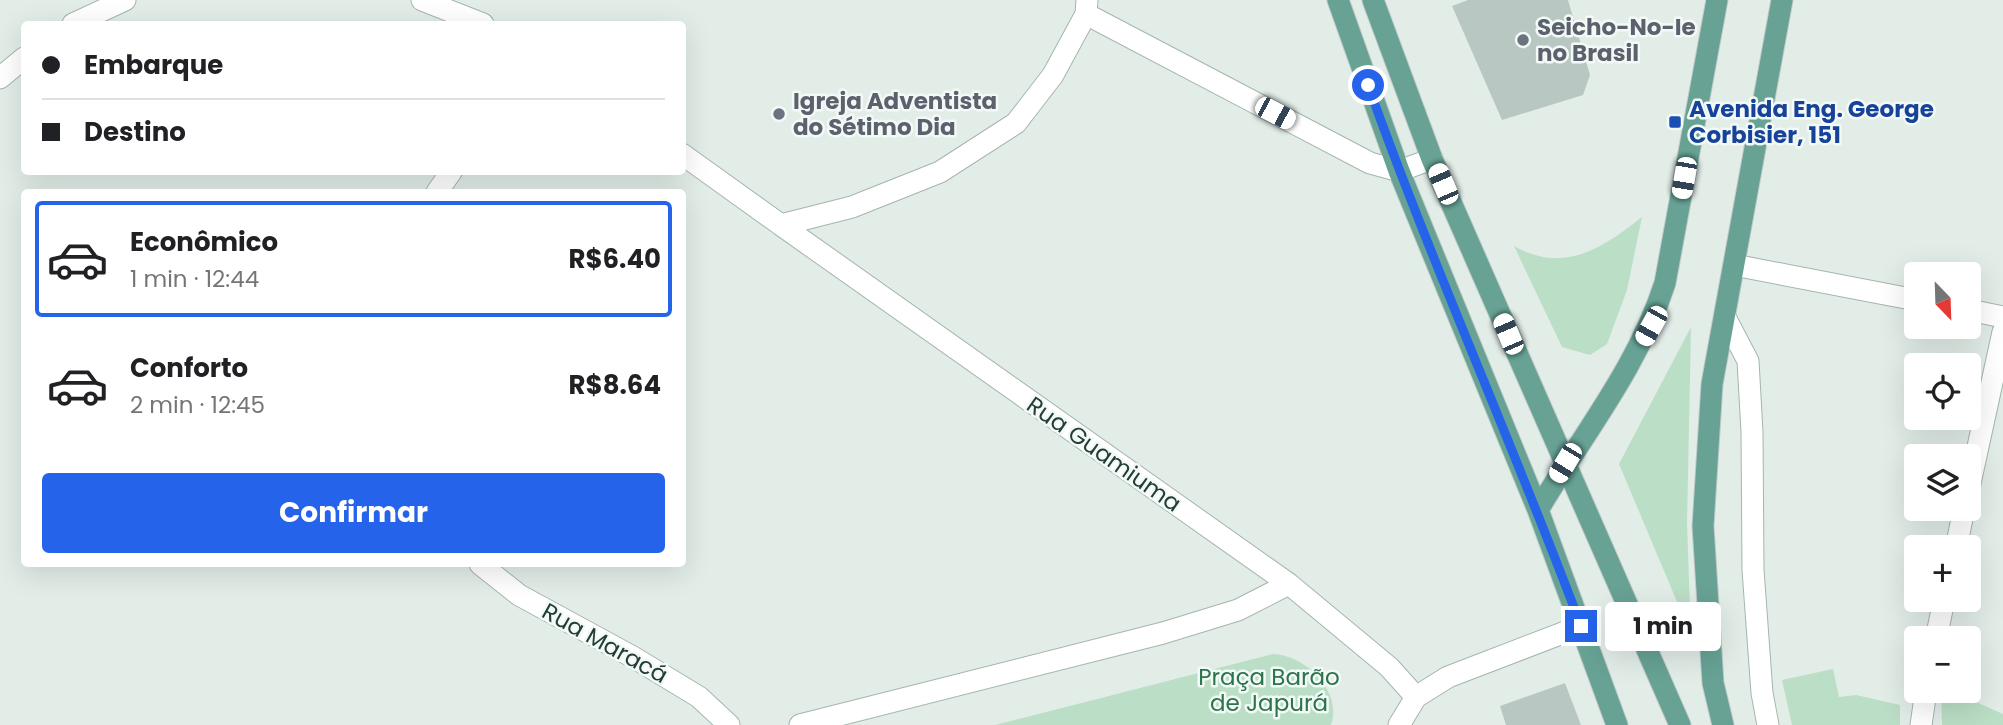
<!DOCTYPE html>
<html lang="pt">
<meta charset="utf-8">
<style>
:root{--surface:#fff;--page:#f2f2f2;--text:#202124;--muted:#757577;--line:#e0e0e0;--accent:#2563eb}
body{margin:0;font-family:Poppins,sans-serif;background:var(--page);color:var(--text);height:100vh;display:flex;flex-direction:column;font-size:26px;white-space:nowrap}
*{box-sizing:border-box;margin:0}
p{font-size:23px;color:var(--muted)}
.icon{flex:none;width:38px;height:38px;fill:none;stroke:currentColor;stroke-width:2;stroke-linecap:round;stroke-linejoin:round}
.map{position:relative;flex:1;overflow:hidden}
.sheet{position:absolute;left:21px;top:189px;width:665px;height:378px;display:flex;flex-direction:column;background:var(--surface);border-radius:7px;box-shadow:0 7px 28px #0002}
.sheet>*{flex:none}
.banner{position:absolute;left:21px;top:21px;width:665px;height:154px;border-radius:7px;box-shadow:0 7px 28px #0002;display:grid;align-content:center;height:154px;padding:0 21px;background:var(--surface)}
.needle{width:46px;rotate:157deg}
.buttons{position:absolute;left:1904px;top:262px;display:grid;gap:14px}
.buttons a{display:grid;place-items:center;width:77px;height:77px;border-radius:7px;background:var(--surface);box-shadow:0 7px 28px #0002;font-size:35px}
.end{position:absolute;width:32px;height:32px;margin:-16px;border:9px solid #2563eb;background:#fff;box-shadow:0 0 0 4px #fff}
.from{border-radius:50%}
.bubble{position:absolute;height:49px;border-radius:7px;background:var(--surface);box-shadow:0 7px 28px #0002;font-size:23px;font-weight:700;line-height:49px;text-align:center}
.car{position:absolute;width:21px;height:42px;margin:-21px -10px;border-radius:9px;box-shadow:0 0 5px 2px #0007;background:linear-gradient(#fff 24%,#345 0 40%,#fff 0 76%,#345 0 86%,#fff 0)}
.banner b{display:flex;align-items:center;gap:24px;height:66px;font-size:26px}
.banner b+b{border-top:2px solid var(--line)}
.banner i{width:18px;height:18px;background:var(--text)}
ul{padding:12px 0 0;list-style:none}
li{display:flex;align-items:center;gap:21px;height:116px;margin:0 14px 10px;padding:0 7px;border:4px solid transparent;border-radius:7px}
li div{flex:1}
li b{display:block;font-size:26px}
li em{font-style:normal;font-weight:700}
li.selected{border-color:var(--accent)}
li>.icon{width:63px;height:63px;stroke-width:1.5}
.action{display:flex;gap:14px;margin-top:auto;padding:14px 21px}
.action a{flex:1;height:80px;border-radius:7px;background:var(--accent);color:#fff;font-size:28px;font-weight:700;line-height:80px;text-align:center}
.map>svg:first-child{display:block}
.green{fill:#bbdec6}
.building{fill:#b8c7c2}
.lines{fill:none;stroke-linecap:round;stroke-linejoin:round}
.minor-casing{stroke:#a5b5af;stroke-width:23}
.major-casing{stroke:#c1c9c7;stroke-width:23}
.minor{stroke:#fff;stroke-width:21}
.major{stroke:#67a295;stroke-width:21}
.route{stroke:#2563eb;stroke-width:9}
.worship-dot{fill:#6b7280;stroke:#f3f9f6;stroke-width:2.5}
.transit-dot{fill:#1a4fb4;stroke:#f3f9f6;stroke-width:2.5}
.labels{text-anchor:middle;stroke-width:5;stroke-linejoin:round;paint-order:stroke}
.worship-label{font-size:23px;font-weight:bold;fill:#5b616d;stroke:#f3f9f6;text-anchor:start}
.transit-label{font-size:23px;font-weight:bold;fill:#164399;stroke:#f3f9f6;text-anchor:start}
.street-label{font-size:23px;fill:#223e37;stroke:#f3f9f6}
.park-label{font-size:23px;fill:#2c754b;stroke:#f3f9f6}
</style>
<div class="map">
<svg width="2003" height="725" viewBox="0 0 2003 725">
<rect width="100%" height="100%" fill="#e2ede8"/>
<path class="green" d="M1642 217 1627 290 1607 344 1590 355 1562 347 1514 246C1563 274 1602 249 1642 217Z
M1691 327 1687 524 1691 635 1619 464Z
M1273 654C1305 655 1343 691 1331 725H995Z
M1833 669 1839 697 1856 695 1900 705V725H1792L1782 680Z
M1941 691H1951L2003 714V725H1942Z"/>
<path class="building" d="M1468 0H1568L1590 75 1583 95 1502 120 1452 6Z
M1565 683 1581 725H1506L1500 706Z"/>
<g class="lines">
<defs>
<path id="minor" d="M422 0 483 24
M1086 14 1370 163 1399 171 1432 159
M73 24 125 0
M0 78 24 58
M682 154 781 225 852 207 940 172 1016 123 1053 75 1086 14 1087 0
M437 192 451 172
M781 225 1289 584 1389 667 1416 697
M1734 265 1916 300
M1969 310 2003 317
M1725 317 1748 361 1752 432 1753 570 1762 693 1768 725
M1969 488 2003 332
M1956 548 1964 509
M480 564 519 595 633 657 699 697 729 725
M1936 639 1944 600
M800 725 1163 633 1238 610 1289 584
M1399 725 1416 697 1448 677 1581 626
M1921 725 1926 691"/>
<path id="major" d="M1338 0 1399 171 1538 510 1617 725
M1373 0 1432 159 1680 725
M1538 510C1583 434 1638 367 1665 283L1717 0
M1723 725 1713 683 1703 526 1712 384 1782 0"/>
</defs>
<use href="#minor" class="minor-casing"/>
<use href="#major" class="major-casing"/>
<use href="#minor" class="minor"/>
<use href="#major" class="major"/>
</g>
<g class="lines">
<path class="route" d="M1368 85C1433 267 1513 444 1581 626"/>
</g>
<g class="worship-dot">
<circle cx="1523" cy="40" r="7"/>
<circle cx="779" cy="114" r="7"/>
</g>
<rect class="transit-dot" x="1668" y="115" width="14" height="14" rx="3.5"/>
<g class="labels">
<g class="worship-label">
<text x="1537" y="35">Seicho-No-Ie<tspan x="1537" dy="26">no Brasil</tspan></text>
<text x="793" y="109">Igreja Adventista<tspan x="793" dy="26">do Sétimo Dia</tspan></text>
</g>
<g class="transit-label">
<text x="1689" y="117">Avenida Eng. George<tspan x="1689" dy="26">Corbisier, 151</tspan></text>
</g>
<g class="street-label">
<text transform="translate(1104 454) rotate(35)" y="8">Rua Guamiuma</text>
<text transform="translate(605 643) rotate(29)" y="8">Rua Maracá</text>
</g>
<g class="park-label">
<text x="1269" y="685">Praça Barão<tspan x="1269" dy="26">de Japurá</tspan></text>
</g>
</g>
</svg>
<div class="buttons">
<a><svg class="needle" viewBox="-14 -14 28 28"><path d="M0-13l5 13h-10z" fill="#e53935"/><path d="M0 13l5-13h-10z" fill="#757577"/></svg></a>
<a><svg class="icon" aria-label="locate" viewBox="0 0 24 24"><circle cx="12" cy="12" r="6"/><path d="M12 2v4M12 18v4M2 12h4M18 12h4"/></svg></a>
<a><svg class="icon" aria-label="layers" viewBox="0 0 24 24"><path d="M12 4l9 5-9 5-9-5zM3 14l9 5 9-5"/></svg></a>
<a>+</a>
<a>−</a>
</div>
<i class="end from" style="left:1368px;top:85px"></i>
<i class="end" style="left:1581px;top:626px"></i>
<div class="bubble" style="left:1605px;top:602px;width:116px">1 min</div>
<i class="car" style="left:1275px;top:113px;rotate:118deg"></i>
<i class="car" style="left:1684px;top:178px;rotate:190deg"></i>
<i class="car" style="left:1443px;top:184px;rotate:337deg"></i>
<i class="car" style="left:1651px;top:326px;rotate:209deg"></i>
<i class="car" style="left:1508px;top:334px;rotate:337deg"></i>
<i class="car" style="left:1565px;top:463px;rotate:211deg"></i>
<div class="banner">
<b><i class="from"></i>Embarque</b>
<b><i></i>Destino</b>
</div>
<section class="sheet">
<ul>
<li class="selected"><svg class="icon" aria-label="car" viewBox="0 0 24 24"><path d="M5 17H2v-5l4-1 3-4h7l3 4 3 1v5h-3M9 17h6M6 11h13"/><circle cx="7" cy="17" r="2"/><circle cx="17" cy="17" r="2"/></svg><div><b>Econômico</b><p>1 min · 12:44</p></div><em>R$6.40</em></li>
<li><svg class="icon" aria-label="car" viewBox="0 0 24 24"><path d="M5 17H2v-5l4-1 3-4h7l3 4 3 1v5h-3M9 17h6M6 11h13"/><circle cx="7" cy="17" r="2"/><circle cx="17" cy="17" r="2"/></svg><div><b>Conforto</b><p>2 min · 12:45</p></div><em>R$8.64</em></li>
</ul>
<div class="action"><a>Confirmar</a></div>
</section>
</div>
